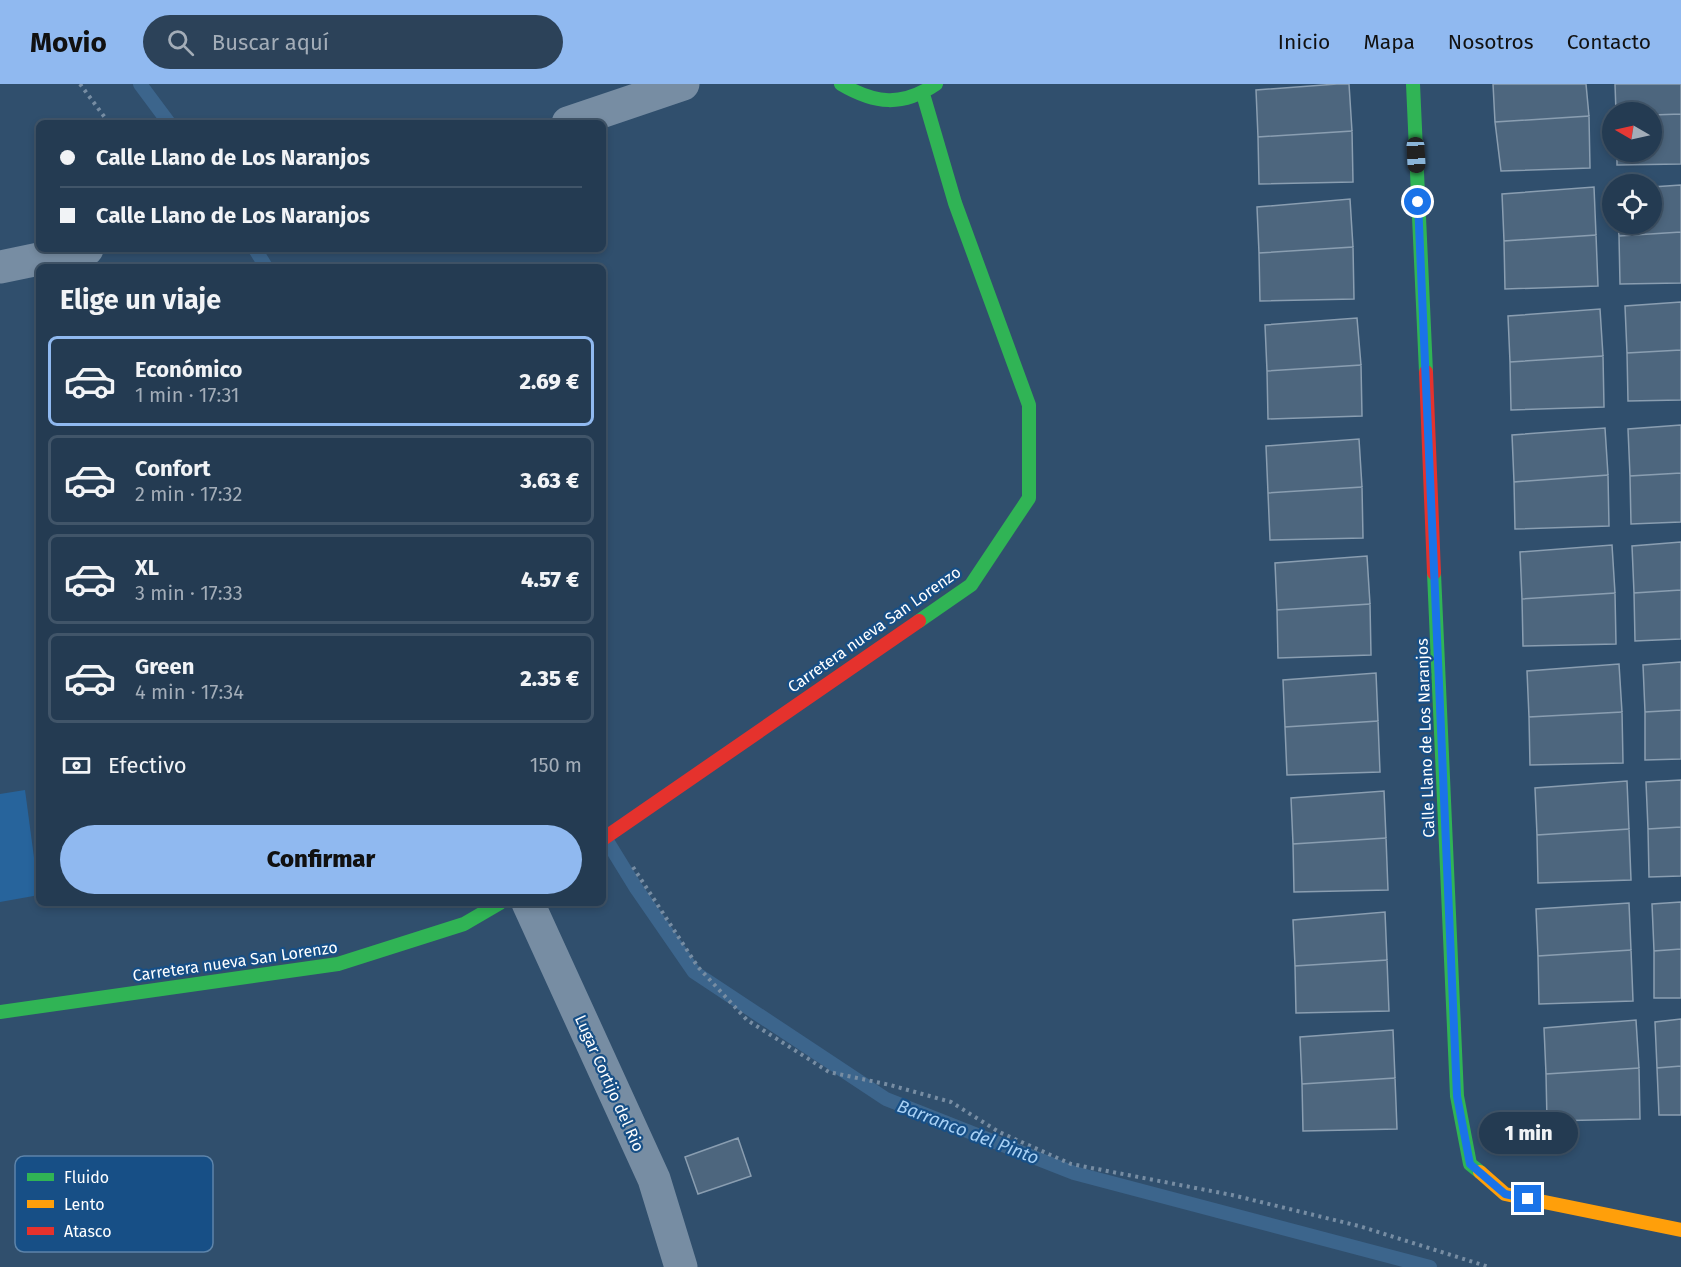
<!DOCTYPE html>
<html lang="es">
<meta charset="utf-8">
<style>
:root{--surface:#243b52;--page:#2c4259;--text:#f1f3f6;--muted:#a3adb8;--line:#415569;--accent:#90b9f0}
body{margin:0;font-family:"Fira Sans",sans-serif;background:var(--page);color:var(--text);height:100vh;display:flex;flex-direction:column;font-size:22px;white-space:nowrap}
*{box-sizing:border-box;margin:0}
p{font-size:20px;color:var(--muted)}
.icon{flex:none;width:33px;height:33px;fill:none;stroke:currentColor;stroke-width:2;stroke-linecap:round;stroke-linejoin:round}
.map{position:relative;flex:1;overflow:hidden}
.details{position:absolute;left:36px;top:180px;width:570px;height:642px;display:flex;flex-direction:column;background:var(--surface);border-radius:9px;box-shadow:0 3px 9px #0003,0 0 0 2px var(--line)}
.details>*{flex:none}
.top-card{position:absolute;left:36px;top:36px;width:570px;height:132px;border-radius:9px;box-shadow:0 3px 9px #0003,0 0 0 2px var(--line);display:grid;align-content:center;height:132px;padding:0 24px;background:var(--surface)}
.needle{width:39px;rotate:279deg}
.buttons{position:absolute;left:1602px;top:18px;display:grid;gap:12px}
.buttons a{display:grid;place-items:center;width:60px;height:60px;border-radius:50%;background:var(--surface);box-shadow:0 3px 9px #0003,0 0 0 2px var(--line);font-size:30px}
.end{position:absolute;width:27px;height:27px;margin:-14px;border:8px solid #1a73e8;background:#fff;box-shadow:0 0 0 3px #fff}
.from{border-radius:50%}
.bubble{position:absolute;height:42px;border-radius:21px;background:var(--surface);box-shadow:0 3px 9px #0003,0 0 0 2px var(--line);font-size:20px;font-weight:800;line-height:42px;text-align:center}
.car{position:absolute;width:18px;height:36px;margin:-18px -9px;border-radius:8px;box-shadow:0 0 4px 2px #0007;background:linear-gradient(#222 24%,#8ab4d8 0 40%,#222 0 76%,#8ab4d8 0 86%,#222 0)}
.top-card b{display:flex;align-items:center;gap:21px;height:57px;font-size:22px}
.top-card b+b{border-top:2px solid var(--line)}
.top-card i{width:15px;height:15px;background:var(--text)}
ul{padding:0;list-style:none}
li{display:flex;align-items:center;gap:18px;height:90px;margin:0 12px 9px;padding:0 12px;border:3px solid var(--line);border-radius:9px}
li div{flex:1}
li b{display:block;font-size:22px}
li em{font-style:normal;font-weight:800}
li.selected{border-color:var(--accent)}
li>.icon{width:54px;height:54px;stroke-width:1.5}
h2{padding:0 24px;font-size:27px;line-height:72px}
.pay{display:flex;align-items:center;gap:15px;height:66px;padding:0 24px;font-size:22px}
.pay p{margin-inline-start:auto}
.primary-button{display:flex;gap:12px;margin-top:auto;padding:12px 24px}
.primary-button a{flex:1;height:69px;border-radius:36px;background:var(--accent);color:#111;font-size:24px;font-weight:800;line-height:69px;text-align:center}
header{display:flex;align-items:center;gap:36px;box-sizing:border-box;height:84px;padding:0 30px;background:var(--accent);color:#111}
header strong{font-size:28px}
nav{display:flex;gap:33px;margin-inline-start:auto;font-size:21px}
.search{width:420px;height:54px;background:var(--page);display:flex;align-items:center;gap:15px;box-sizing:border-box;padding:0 21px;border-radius:33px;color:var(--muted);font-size:22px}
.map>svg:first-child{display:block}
.green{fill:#27649c}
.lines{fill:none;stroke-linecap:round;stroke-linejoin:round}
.stream{stroke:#3c658c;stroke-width:14}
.building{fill:#4d667e;stroke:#8a9eb1;stroke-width:1.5}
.path{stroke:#778da3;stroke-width:4;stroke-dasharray:3 4.5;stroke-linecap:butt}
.street{stroke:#778da3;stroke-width:33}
.fast{stroke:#30b455;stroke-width:14}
.slow{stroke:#ff9f0a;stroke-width:14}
.jam{stroke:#e5322d;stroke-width:14}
.route{stroke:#1a73e8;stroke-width:8}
.labels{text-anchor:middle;stroke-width:4.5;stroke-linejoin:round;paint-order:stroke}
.street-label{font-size:16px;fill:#fff;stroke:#174f86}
.water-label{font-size:18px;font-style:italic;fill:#a8d1f5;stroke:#174f86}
.key{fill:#174f86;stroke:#5d84aa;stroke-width:1.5}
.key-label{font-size:16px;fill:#fff}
</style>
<header>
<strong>Movio</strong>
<div class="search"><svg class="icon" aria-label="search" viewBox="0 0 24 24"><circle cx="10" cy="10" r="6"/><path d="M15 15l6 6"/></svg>Buscar aquí</div>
<nav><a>Inicio</a><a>Mapa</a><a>Nosotros</a><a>Contacto</a></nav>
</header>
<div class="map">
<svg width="1681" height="1183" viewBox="0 0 1681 1183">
<rect width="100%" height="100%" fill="#304f6d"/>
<path class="green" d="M25 706 39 811 0 818V710Z"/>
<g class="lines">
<path class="stream" d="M140 0 169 39
M255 165 266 183
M604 752 636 804 694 888 886 1015 1074 1089 1430 1183"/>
</g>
<path class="building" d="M1337 0H1349L1352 47 1258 53 1256 6Z
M1493 0H1586L1589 32 1495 38Z
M1615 0H1681V30L1652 31V28H1616Z
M1681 30V80L1617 81V68H1652V31Z
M1589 32 1590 84 1501 87 1495 38Z
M1352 47 1353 98 1259 100 1258 53Z
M1681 101V148L1619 152 1618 140H1652V103Z
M1594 103 1596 151 1504 157 1502 110Z
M1350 115 1353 163 1259 169 1257 123Z
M1681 148V199L1620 200 1619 152Z
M1596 151 1598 202 1505 205 1504 157Z
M1353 163 1354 215 1260 217 1259 169Z
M1681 218V266L1627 269 1625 222Z
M1600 225 1603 272 1510 278 1508 232Z
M1357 234 1361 281 1267 287 1265 241Z
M1681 266V316L1628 317 1627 269Z
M1603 272 1604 323 1511 326 1510 278Z
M1361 281 1362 332 1268 335 1267 287Z
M1681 341V389L1630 392 1628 345Z
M1605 344 1608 391 1514 398 1512 351Z
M1359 355 1362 403 1268 409 1266 362Z
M1681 389V438L1631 440 1630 392Z
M1608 391 1609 442 1515 445 1514 398Z
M1362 403 1363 454 1270 456 1268 409Z
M1681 458V506L1634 509 1632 462Z
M1612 461 1615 509 1522 515 1520 468Z
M1367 472 1370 520 1277 526 1275 479Z
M1681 506V555L1635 557 1634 509Z
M1615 509 1616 560 1523 562 1522 515Z
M1370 520 1371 571 1278 574 1277 526Z
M1681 578V626L1645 628 1643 581Z
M1619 580 1622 628 1529 633 1527 587Z
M1376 589 1378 637 1285 643 1283 596Z
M1681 626V675L1645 676V628Z
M1622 628 1623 679 1530 681 1529 633Z
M1378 637 1380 688 1287 691 1285 643Z
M1681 696V743L1648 745 1646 698Z
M1627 697 1629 745 1537 751 1535 704Z
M1384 707 1386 754 1293 760 1291 714Z
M1681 743V792L1649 793 1648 745Z
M1629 745 1631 796 1538 799 1537 751Z
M1386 754 1388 806 1294 808 1293 760Z
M1681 818V865L1654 867 1652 820Z
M1629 819 1631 866 1538 872 1536 825Z
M1385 828 1387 876 1295 882 1293 836Z
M1681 865V914H1654V867Z
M1631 866 1633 917 1539 920 1538 872Z
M1387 876 1389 927 1296 929 1295 882Z
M1681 935V982L1657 984 1655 938Z
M1636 936 1639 984 1546 990 1544 944Z
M1393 946 1395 994 1302 1000 1300 953Z
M1681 982V1031H1659L1657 984Z
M1639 984 1640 1035 1547 1037 1546 990Z
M1395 994 1397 1045 1303 1047 1302 1000Z
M738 1054 751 1092 698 1110 685 1073Z"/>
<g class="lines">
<path class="path" d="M80 0 109 39
M633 783 698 883 747 936 829 988 890 1001 951 1018 999 1048 1071 1080 1232 1111 1359 1142 1489 1183"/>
<path class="street" d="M568 39 683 0
M0 183 87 165
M528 819 654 1095 681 1183"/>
<path class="fast" d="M841 0C875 20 902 23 936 0
M1413 0 1426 288
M1434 489 1457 1012 1470 1080 1480 1088
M919 537 971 501 1029 414V321L955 119 923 10
M0 928 338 880 464 840 500 819"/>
<path class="slow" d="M1480 1088 1505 1110 1681 1146"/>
<path class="jam" d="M1426 288 1434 489
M603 755 919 537"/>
</g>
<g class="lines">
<path class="route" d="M1418 118 1457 1012 1470 1080 1505 1110 1528 1115"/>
</g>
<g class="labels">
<g class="street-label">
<text transform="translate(874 545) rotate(-35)" y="6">Carretera nueva San Lorenzo</text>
<text transform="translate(1425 654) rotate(-92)" y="6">Calle Llano de Los Naranjos</text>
<text transform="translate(235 877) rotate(-8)" y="6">Carretera nueva San Lorenzo</text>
<text transform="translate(610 999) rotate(66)" y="6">Lugar Cortijo del Rio</text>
</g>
<g class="water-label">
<text transform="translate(968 1048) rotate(21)" y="6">Barranco del Pinto</text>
</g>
</g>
<rect x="15" y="1072" width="198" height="96" rx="9" class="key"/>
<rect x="27" y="1089" width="27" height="8" fill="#30b455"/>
<rect x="27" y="1116" width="27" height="8" fill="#ff9f0a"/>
<rect x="27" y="1143" width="27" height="8" fill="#e5322d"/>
<g class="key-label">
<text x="64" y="1099">Fluido</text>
<text x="64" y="1126">Lento</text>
<text x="64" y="1153">Atasco</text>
</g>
</svg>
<div class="buttons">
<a><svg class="needle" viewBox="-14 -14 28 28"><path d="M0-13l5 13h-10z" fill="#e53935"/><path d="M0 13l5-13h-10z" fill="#a3adb8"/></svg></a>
<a><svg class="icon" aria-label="locate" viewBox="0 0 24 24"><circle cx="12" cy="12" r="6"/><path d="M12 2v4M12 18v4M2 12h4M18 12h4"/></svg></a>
</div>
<i class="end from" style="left:1418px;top:118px"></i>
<i class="end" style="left:1528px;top:1115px"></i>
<div class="bubble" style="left:1479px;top:1028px;width:99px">1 min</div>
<i class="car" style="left:1416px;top:71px;rotate:177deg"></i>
<div class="top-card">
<b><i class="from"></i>Calle Llano de Los Naranjos</b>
<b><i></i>Calle Llano de Los Naranjos</b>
</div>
<section class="details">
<h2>Elige un viaje</h2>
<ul>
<li class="selected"><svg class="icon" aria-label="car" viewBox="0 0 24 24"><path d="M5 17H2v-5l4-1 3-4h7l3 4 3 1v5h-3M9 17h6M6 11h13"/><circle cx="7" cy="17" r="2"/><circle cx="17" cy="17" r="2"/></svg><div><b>Económico</b><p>1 min · 17:31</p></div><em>2.69 €</em></li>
<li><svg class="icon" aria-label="car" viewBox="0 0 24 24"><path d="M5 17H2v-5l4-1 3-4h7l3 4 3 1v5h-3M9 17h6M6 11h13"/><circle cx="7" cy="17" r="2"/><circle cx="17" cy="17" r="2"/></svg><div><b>Confort</b><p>2 min · 17:32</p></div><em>3.63 €</em></li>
<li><svg class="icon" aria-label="car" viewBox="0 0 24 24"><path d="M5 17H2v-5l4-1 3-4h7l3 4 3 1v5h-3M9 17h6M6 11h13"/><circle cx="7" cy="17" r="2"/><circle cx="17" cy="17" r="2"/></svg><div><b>XL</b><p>3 min · 17:33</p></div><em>4.57 €</em></li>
<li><svg class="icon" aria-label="car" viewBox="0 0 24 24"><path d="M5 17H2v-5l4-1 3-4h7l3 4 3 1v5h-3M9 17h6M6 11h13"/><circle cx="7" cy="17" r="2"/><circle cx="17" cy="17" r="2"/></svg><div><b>Green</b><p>4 min · 17:34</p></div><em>2.35 €</em></li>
</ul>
<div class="pay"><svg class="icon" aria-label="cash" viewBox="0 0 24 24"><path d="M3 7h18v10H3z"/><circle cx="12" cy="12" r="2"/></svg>Efectivo<p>150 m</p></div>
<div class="primary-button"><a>Confirmar</a></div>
</section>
</div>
